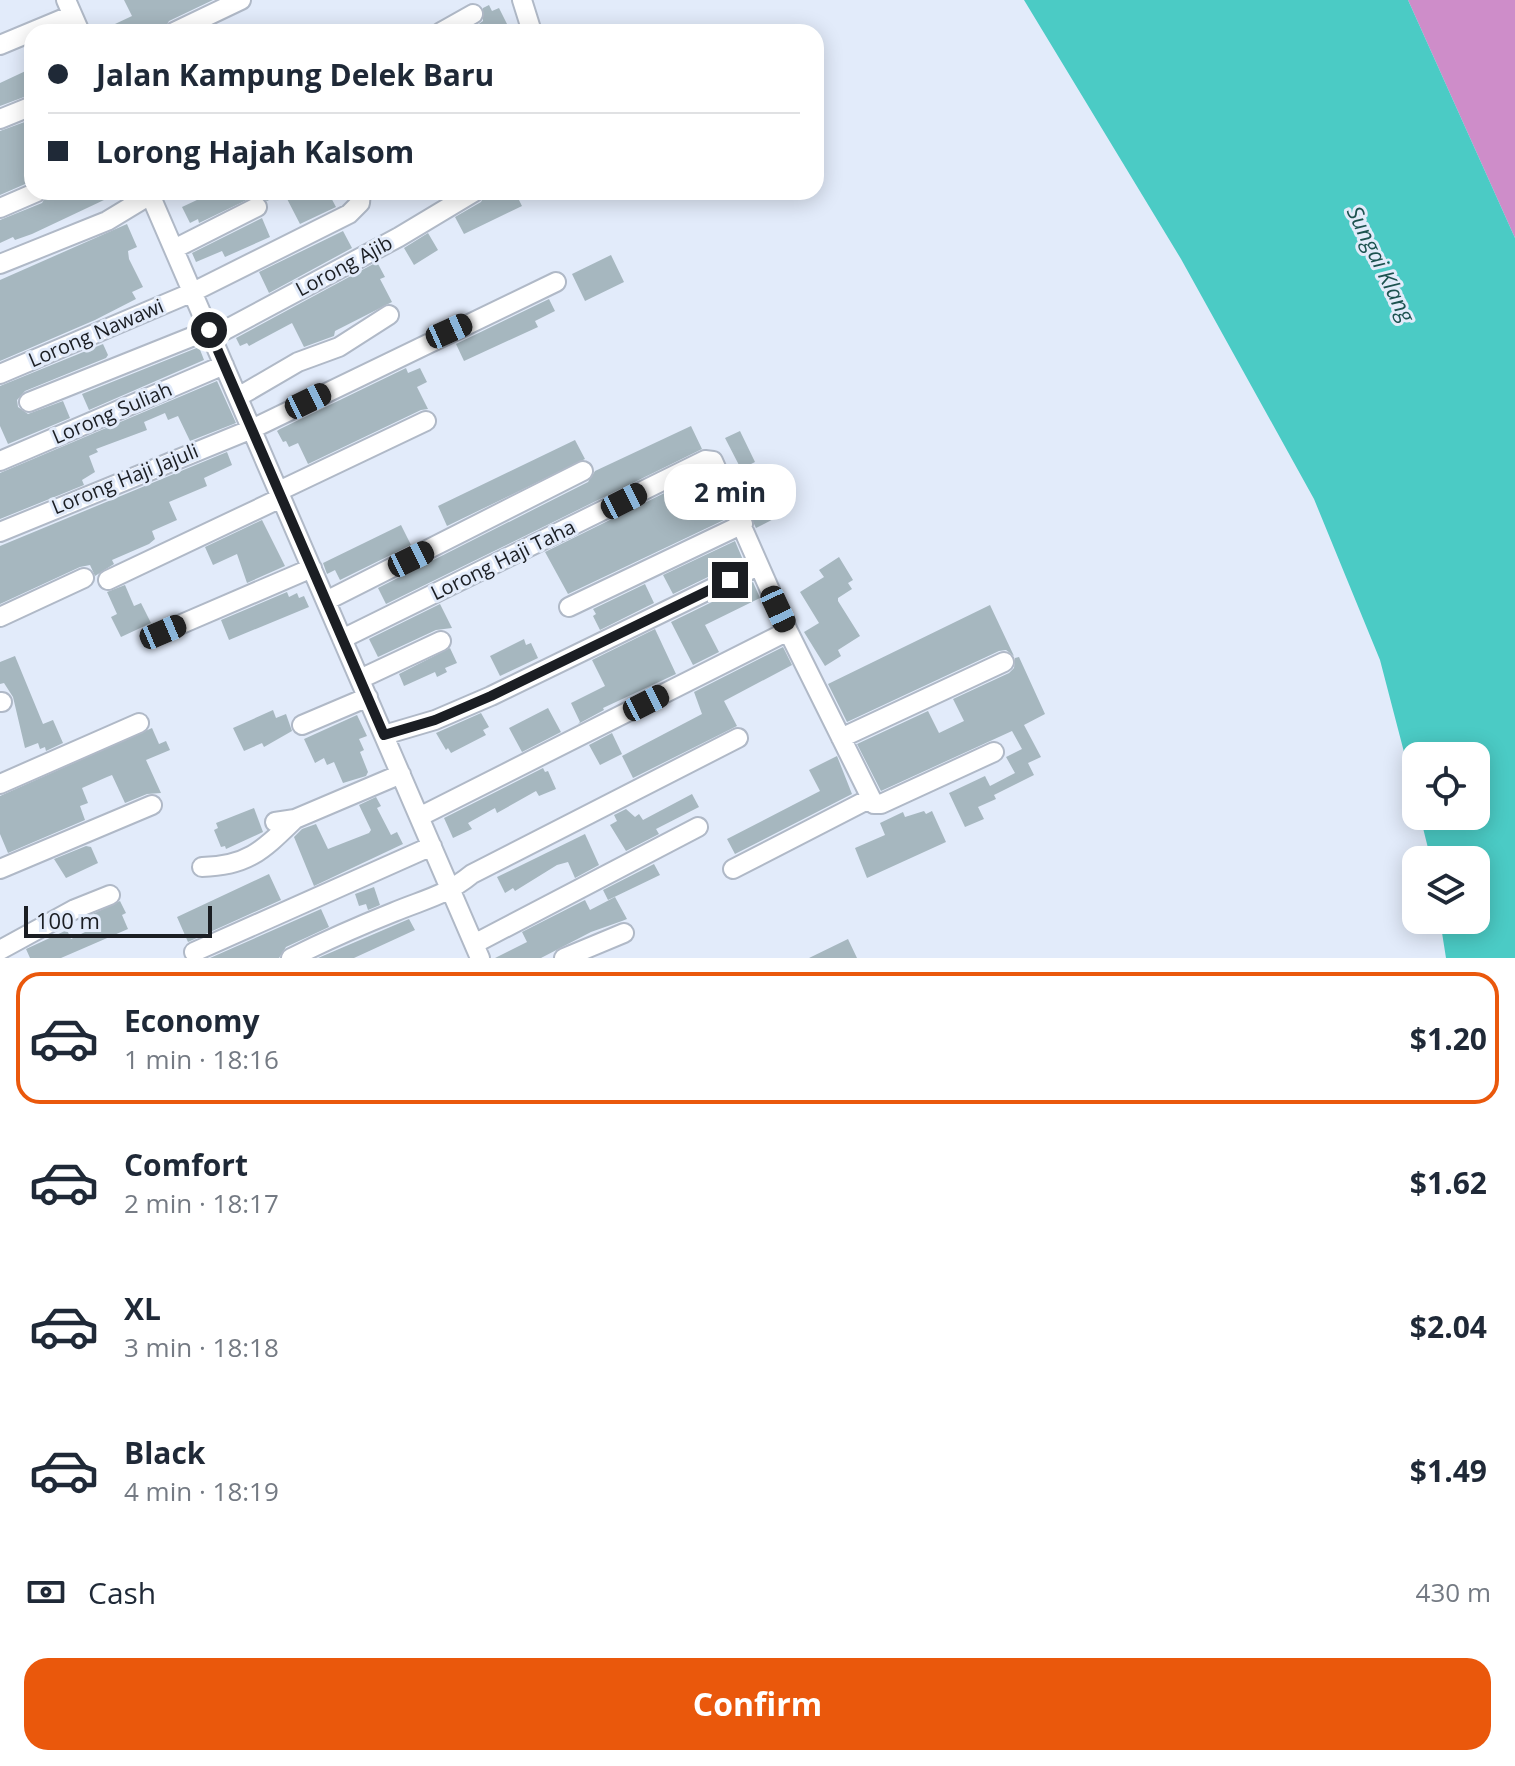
<!DOCTYPE html>
<meta charset="utf-8">
<style>
:root{--surface:#fff;--page:#f2f2f3;--text:#1f2937;--muted:#747a83;--line:#e0e1e3;--accent:#ea580c}
body{margin:0;font-family:"Open Sans",sans-serif;background:var(--page);color:var(--text);height:100vh;display:flex;flex-direction:column;font-size:30px;white-space:nowrap}
*{box-sizing:border-box;margin:0}
p{font-size:26px;color:var(--muted)}
.icon{flex:none;width:44px;height:44px;fill:none;stroke:currentColor;stroke-width:2;stroke-linecap:round;stroke-linejoin:round}
.map{position:relative;height:958px;overflow:hidden}
.drawer{display:flex;flex-direction:column;background:var(--surface);flex:1}
.drawer>*{flex:none}
.banner{position:absolute;left:24px;top:24px;width:800px;height:176px;border-radius:24px;box-shadow:0 4px 20px #0003;display:grid;align-content:center;height:176px;padding:0 24px;background:var(--surface)}
.tools{position:absolute;left:1402px;top:742px;display:grid;gap:16px}
.tools a{display:grid;place-items:center;width:88px;height:88px;border-radius:16px;background:var(--surface);box-shadow:0 4px 20px #0003;font-size:40px}
.scale{position:absolute;left:24px;bottom:20px;width:188px;box-sizing:border-box;padding-left:8px;border:4px solid #1b1e23;border-top:0;font-size:22px;line-height:28px;white-space:nowrap;color:#1b1e23;-webkit-text-stroke:6px #e2ebfa;paint-order:stroke}
.end{position:absolute;width:36px;height:36px;margin:-18px;border:10px solid #1b1e23;background:#fff;box-shadow:0 0 0 4px #fff}
.from{border-radius:50%}
.bubble{position:absolute;height:56px;border-radius:24px;background:var(--surface);box-shadow:0 4px 20px #0003;font-size:26px;font-weight:700;line-height:56px;text-align:center}
.car{position:absolute;width:24px;height:48px;margin:-24px -12px;border-radius:10px;box-shadow:0 0 6px 2px #0007;background:linear-gradient(#222 24%,#8ab4d8 0 40%,#222 0 76%,#8ab4d8 0 86%,#222 0)}
.banner b{display:flex;align-items:center;gap:28px;height:76px;font-size:30px}
.banner b+b{border-top:2px solid var(--line)}
.banner i{width:20px;height:20px;background:var(--text)}
ul{padding:14px 0 0;list-style:none}
li{display:flex;align-items:center;gap:24px;height:132px;margin:0 16px 12px;padding:0 8px;border:4px solid transparent;border-radius:24px}
li div{flex:1}
li b{display:block;font-size:30px}
li em{font-style:normal;font-weight:700}
li.selected{border-color:var(--accent)}
li>.icon{width:72px;height:72px;stroke-width:1.5}
.pay{display:flex;align-items:center;gap:20px;height:88px;padding:0 24px;font-size:30px}
.pay p{margin-inline-start:auto}
.button{display:flex;gap:16px;margin-top:auto;padding:16px 24px}
.button a{flex:1;height:92px;border-radius:24px;background:var(--accent);color:#fff;font-size:32px;font-weight:700;line-height:92px;text-align:center}
.map>svg:first-child{display:block}
.forest{fill:#ce8dc9}
.water{fill:#4bcbc5}
.building{fill:#a6b7bf}
.lines{fill:none;stroke-linecap:round;stroke-linejoin:round}
.minor-casing{stroke:#b0b9c7;stroke-width:22}
.minor{stroke:#fff;stroke-width:18}
.route{stroke:#1b1e23;stroke-width:10}
.labels{text-anchor:middle;stroke-width:6;stroke-linejoin:round;paint-order:stroke}
.street-label{font-size:20px;fill:#1b1e23;stroke:#e2ebfa}
.water-label{font-size:22px;font-style:italic;fill:#1c524f;stroke:#e2ebfa}
</style>
<div class="map">
<svg width="1515" height="958" viewBox="0 0 1515 958">
<rect width="100%" height="100%" fill="#e2ebfa"/>
<path class="forest" d="M1408 0H1515V238Z"/>
<path class="water" d="M1024 0H1408L1515 238V958H1446L1440 920H1476V860H1431L1420 816H1476V756H1416V798L1380 660 1314 499 1181 259Z"/>
<path class="building" d="M124 0H213L169 21 162 32H98L132 16Z
M489 5 492 11 499 8 511 32H475L473 28 483 21V8Z
M32 68V94L0 106V83Z
M30 120 32 181 0 195V131Z
M49 192H101L104 200 32 234 15 240 13 237 0 243V220L42 203Z
M214 192H328L336 207 300 224 284 193 267 201 257 195 199 223 198 219 190 223 182 207Z
M486 192H535L519 200 522 206 464 234 455 217 481 202Z
M262 218 270 237 225 257 222 251 196 262 192 253Z
M127 224 137 247 128 251 129 259 143 287 132 292 136 299 95 320 0 361V280Z
M343 231 352 248 269 293 259 272Z
M428 233 438 250 414 265 404 248Z
M611 255 624 282 585 301 572 274Z
M377 262 385 277 380 279 392 302 335 331 334 336 304 347 292 323 249 346 247 343 240 346 236 338Z
M549 299 555 311 535 321 538 327 464 361 456 344Z
M103 344 108 355 106 358 25 391 17 400 18 407 28 414 63 401 70 418 8 444 0 426V386Z
M199 347 204 360 89 410 82 394Z
M406 368 408 373 420 368 427 382 417 387 428 409 421 410 308 464 298 443 289 447 286 441 283 442 277 431 280 429Z
M217 381 236 423 190 441 178 416 168 420 165 413 144 422 147 430 96 449 98 452 89 456 95 472 82 480 84 485 0 519V473Z
M691 426 702 449 386 604 378 588 588 482 595 471Z
M740 431 755 462 741 469 725 438Z
M575 440 585 459 447 526 438 506Z
M227 452 232 465 204 478 207 486 169 502 177 520 152 531 155 539 149 544 112 560 114 564 95 576 90 565 80 567 0 604V546Z
M705 473 726 519 568 594 545 552Z
M772 478 791 510 756 528 744 503 756 497 752 489Z
M262 520 285 566 247 583 237 554 213 565 205 547Z
M401 525 411 545 340 580 335 570 327 574 323 563Z
M735 541 743 560 673 594 663 575Z
M839 557 853 580 848 583 852 589 838 598V601L860 636 838 650 841 656 825 666 804 632 819 623 800 592 824 577 819 570Z
M753 582 760 598 705 625 719 652 693 665 671 622Z
M645 584 654 603 600 630 593 616 596 614 593 609Z
M125 585 134 606 141 603 151 623 121 637 111 617 117 614 107 592Z
M287 592 289 597 297 593 299 598 304 596 309 607 229 640 221 620Z
M440 604 452 628 436 630 378 657 369 639Z
M990 605 1014 656 1006 650 999 651 847 722 828 684Z
M655 629 676 674 603 708 604 710 578 724 580 722 571 703 605 686 592 660Z
M524 639 526 645 531 643 538 658 500 676 490 656Z
M783 647 792 665 724 701 737 726 633 778 622 756 702 714 694 692Z
M450 648 457 663 445 668 447 672 437 677 435 672 404 686 399 674Z
M15 656 43 724 53 720 63 743 46 751 45 747 40 749 38 743 25 748 13 697 4 683 0 684V662Z
M1019 657 1045 714 1024 725 1041 757 1028 763 1034 775 994 795 996 799 978 807 984 819 965 827 949 793 985 776 990 786 1015 773 1006 757 1022 749 1012 731 881 791 857 744 928 711 939 733 964 721 953 699 1009 673 1014 668 1015 658Z
M548 708 561 732 522 752 509 728Z
M273 710 276 718 286 714 292 731 264 747 262 743 244 751 233 728Z
M481 713 489 727 483 730 486 735 451 753 448 748 446 750 436 733Z
M357 715 367 736 359 739 364 750 360 752 368 772 366 776 343 783 334 762 327 765 324 758 315 763 304 739Z
M152 728 159 744 166 741 170 750 146 760 161 793 147 794 125 803 112 775 107 777 82 788 88 803 80 806 85 820 8 853 0 834V796Z
M612 733 622 754 600 765 589 745Z
M837 756 852 794 735 854 727 839 820 791 809 770Z
M543 768 545 772 548 771 556 789 539 796 536 791 497 813 495 808 468 823 472 829 453 838 444 818Z
M692 794 699 807 656 829 659 834 626 851 610 825 617 821 614 815 626 809 635 817 639 814 643 820Z
M376 797 381 806 377 808 391 835 397 832 403 844 314 886 294 837 302 829 316 824 328 849 369 833 371 830 359 805Z
M254 808 263 832 226 849 225 846 221 847 214 830 218 828 216 823Z
M924 811 926 814 932 811 946 842 867 878 855 848 885 835 880 823 903 812 905 817Z
M585 834 599 865 575 878 568 862 557 865 515 891 513 888 505 893 497 877Z
M86 846 91 847 98 863 66 878 54 859Z
M654 864 660 875 608 900 603 890Z
M269 874 281 900 188 942 177 917Z
M374 887 380 905 368 910 366 904 359 906 355 894Z
M615 897 627 919 622 921 591 932 541 958H495L527 942 522 932 585 900 590 910Z
M120 901 126 913 122 915 128 929 61 958H30L26 949 67 930 71 939 89 930 84 918Z
M321 909 329 927 286 947 279 958H210Z
M409 919 415 930 354 958H318Z
M848 939 857 958H809Z"/>
<g class="lines">
<defs>
<path id="minor" d="M66 0 80 32
M522 0 532 32
M174 32 241 0
M441 32 473 14
M0 45 72 15
M0 119 32 106
M149 192 480 958
M0 208 37 192
M174 249 257 207
M0 264 107 221 150 195
M212 337 399 237 474 192
M0 374 193 292 349 214 360 203 361 192
M238 397 298 362 339 347 389 315
M29 402 209 330
M0 461 224 365
M279 491 426 421
M0 532 252 429 556 282
M108 580 281 498
M326 601 583 471
M569 607 743 524
M0 617 84 578
M163 632 312 568
M342 639 705 460 713 461 788 631 874 804H881L994 752
M360 679 441 641
M0 702H2
M302 725 368 697
M384 735 435 720 491 696 758 566
M841 738 1004 662
M0 784 139 723
M419 817 788 631
M275 822 295 819 401 774
M202 867C248 866 263 850 295 819
M0 869 152 805
M733 869 871 798
M474 944 698 827
M0 950 75 909 110 895
M194 952 432 846
M291 958C325 941 359 926 394 912 425 899 445 896 472 874L738 738
M564 958 624 933"/>
</defs>
<use href="#minor" class="minor-casing"/>
<use href="#minor" class="minor"/>
</g>
<g class="lines">
<path class="route" d="M209 330 384 735 435 720 491 696 730 580"/>
</g>
<g class="labels">
<g class="street-label">
<text transform="translate(344 266) rotate(-28)" y="7">Lorong Ajib</text>
<text transform="translate(96 333) rotate(-23)" y="7">Lorong Nawawi</text>
<text transform="translate(112 413) rotate(-23)" y="7">Lorong Suliah</text>
<text transform="translate(125 479) rotate(-22)" y="7">Lorong Haji Jajuli</text>
<text transform="translate(503 560) rotate(-26)" y="7">Lorong Haji Taha</text>
</g>
<g class="water-label">
<text transform="translate(1381 264) rotate(64)" y="8">Sungai Klang</text>
</g>
</g>
</svg>
<div class="tools">
<a><svg class="icon" aria-label="locate" viewBox="0 0 24 24"><circle cx="12" cy="12" r="6"/><path d="M12 2v4M12 18v4M2 12h4M18 12h4"/></svg></a>
<a><svg class="icon" aria-label="layers" viewBox="0 0 24 24"><path d="M12 4l9 5-9 5-9-5zM3 14l9 5 9-5"/></svg></a>
</div>
<div class="scale">100 m</div>
<i class="end from" style="left:209px;top:330px"></i>
<i class="end" style="left:730px;top:580px"></i>
<div class="bubble" style="left:664px;top:464px;width:132px">2 min</div>
<i class="car" style="left:449px;top:331px;rotate:66deg"></i>
<i class="car" style="left:308px;top:401px;rotate:64deg"></i>
<i class="car" style="left:624px;top:501px;rotate:63deg"></i>
<i class="car" style="left:411px;top:559px;rotate:64deg"></i>
<i class="car" style="left:778px;top:609px;rotate:155deg"></i>
<i class="car" style="left:163px;top:632px;rotate:67deg"></i>
<i class="car" style="left:646px;top:703px;rotate:63deg"></i>
<div class="banner">
<b><i class="from"></i>Jalan Kampung Delek Baru</b>
<b><i></i>Lorong Hajah Kalsom</b>
</div>
</div>
<section class="drawer">
<ul>
<li class="selected"><svg class="icon" aria-label="car" viewBox="0 0 24 24"><path d="M5 17H2v-5l4-1 3-4h7l3 4 3 1v5h-3M9 17h6M6 11h13"/><circle cx="7" cy="17" r="2"/><circle cx="17" cy="17" r="2"/></svg><div><b>Economy</b><p>1 min · 18:16</p></div><em>$1.20</em></li>
<li><svg class="icon" aria-label="car" viewBox="0 0 24 24"><path d="M5 17H2v-5l4-1 3-4h7l3 4 3 1v5h-3M9 17h6M6 11h13"/><circle cx="7" cy="17" r="2"/><circle cx="17" cy="17" r="2"/></svg><div><b>Comfort</b><p>2 min · 18:17</p></div><em>$1.62</em></li>
<li><svg class="icon" aria-label="car" viewBox="0 0 24 24"><path d="M5 17H2v-5l4-1 3-4h7l3 4 3 1v5h-3M9 17h6M6 11h13"/><circle cx="7" cy="17" r="2"/><circle cx="17" cy="17" r="2"/></svg><div><b>XL</b><p>3 min · 18:18</p></div><em>$2.04</em></li>
<li><svg class="icon" aria-label="car" viewBox="0 0 24 24"><path d="M5 17H2v-5l4-1 3-4h7l3 4 3 1v5h-3M9 17h6M6 11h13"/><circle cx="7" cy="17" r="2"/><circle cx="17" cy="17" r="2"/></svg><div><b>Black</b><p>4 min · 18:19</p></div><em>$1.49</em></li>
</ul>
<div class="pay"><svg class="icon" aria-label="cash" viewBox="0 0 24 24"><path d="M3 7h18v10H3z"/><circle cx="12" cy="12" r="2"/></svg>Cash<p>430 m</p></div>
<div class="button"><a>Confirm</a></div>
</section>
